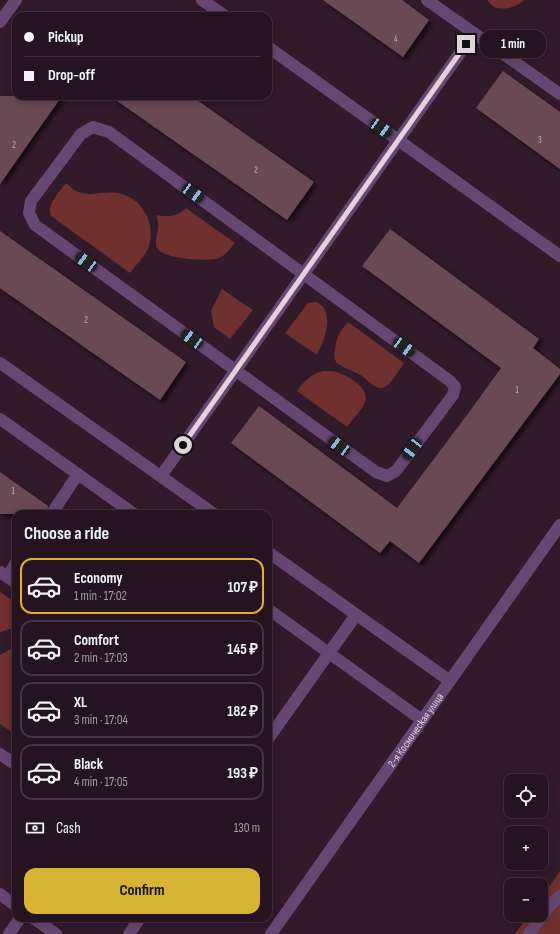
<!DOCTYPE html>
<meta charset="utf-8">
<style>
:root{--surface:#251420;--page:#2d1d29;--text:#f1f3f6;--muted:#a39ea5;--line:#42333e;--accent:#d8b434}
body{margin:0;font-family:"Sofia Sans Condensed",sans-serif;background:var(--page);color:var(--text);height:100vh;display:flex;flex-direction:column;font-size:15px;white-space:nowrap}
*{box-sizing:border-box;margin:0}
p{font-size:13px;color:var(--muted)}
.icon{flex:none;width:22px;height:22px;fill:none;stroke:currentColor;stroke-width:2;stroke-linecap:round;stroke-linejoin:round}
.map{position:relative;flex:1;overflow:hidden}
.side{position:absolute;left:12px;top:510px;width:260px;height:412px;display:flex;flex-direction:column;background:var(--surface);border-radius:12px;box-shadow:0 2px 10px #0003,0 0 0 1px var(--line)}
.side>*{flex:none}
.banner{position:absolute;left:12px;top:12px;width:260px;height:88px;border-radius:12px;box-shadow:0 2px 10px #0003,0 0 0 1px var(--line);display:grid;align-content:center;height:88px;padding:0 12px;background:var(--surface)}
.tools{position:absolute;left:504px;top:774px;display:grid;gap:8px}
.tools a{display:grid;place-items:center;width:44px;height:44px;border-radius:8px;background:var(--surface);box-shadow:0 2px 10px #0003,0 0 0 1px var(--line);font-size:20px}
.end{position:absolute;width:18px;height:18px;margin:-9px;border:5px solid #e1d2dc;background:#111;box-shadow:0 0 0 2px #111}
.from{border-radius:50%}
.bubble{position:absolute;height:28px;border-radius:12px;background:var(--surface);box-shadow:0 2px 10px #0003,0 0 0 1px var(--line);font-size:13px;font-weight:700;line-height:28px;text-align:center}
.car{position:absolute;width:12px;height:24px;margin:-12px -6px;border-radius:5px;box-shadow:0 0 3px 1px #0007;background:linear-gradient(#222 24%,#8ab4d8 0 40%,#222 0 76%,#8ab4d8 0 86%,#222 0)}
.banner b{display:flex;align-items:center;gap:14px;height:38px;font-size:15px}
.banner b+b{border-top:1px solid var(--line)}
.banner i{width:10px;height:10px;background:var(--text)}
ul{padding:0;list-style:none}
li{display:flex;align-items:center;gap:12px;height:56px;margin:0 8px 6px;padding:0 4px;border:2px solid var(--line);border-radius:12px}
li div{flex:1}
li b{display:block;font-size:15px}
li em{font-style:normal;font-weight:700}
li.on{border-color:var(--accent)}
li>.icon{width:36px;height:36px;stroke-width:1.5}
h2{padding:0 12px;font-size:18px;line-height:48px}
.pay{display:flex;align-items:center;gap:10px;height:44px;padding:0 12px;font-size:15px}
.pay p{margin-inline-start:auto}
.cta{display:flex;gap:8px;margin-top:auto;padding:8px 12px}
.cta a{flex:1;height:46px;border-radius:12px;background:var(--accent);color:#111;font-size:16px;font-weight:700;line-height:46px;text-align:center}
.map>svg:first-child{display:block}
.green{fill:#6f302e}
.building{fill:#694a52;filter:url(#shadow)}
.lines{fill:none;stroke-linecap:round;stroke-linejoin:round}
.lane{stroke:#664772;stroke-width:12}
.street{stroke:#664772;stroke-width:12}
.route{stroke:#e1d2dc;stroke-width:5}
.labels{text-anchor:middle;stroke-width:3;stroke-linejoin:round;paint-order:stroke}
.number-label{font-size:9px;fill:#c3b0ba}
.street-label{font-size:11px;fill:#e1d2dc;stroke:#12090f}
</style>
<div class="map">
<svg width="560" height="934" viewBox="0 0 560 934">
<defs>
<filter id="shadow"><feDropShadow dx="3.5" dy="3.5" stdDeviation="2" flood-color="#0009"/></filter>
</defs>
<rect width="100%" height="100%" fill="#311a2a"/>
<path class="green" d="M487 0H524C518 7 503 11 494 7 491 5 489 2 487 0Z
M66 183C70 187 76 192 82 193 95 196 108 190 122 194 143 200 156 224 149 246 147 254 135 266 130 273L51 216C46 204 59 193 66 183Z
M186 208 235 243C230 249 226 255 219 258 209 262 161 259 157 248 153 238 162 229 156 215 168 217 177 217 186 208Z
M222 289 253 310 230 339 214 327 211 311Z
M317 302C319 304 323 306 324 308 332 321 323 343 317 355L285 333 308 303Z
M348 322 404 363C399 370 390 387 382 388 374 389 368 380 362 376 354 371 343 368 337 363 332 359 336 340 339 334 341 330 345 326 348 322Z
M323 371C326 371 330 371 332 371 344 373 371 387 365 402 362 410 352 420 347 427L297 391C305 380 310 375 323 371Z
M0 592 16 603V627L0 632Z
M16 646V735L0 724V655Z
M560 871V934H515L529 915H541V898Z"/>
<path class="building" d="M323 0H402L429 20 403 57Z
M503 71 560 112V169L476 108Z
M0 96H62L0 184Z
M110 96H191L314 182 287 220Z
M390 229 539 339 533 348 560 369V374L419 563 390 541 380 553 231 443 259 406 397 508 467 415 501 368 362 266Z
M0 231 186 362 160 400 0 288Z
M0 472 48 506 47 510 48 514H0Z"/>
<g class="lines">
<path class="lane" d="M427 0 560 94
M93 127 109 132 450 381 455 387 453 395 396 471 387 476 376 472 35 225 29 213 31 201 81 134Z
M161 476 474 33
M54 510 78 474
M0 572 16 583
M7 577 16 563
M268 739 356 615
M0 754 16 765
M129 934 140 918
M529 934 550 905 560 896"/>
<g class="street">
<path d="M202 0 225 16"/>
<path d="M0 22 16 0"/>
<path d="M268 47 560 256"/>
<path d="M0 363 214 514"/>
<path d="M0 419 134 514"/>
<path d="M268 552 450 681"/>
<path d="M268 609 422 720"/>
<path d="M0 894 16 906"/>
<path d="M33 918 56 934"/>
<path d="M9 934 20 918"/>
<path id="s1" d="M271 934 560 525"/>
</g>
</g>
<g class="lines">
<path class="route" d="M183 445 466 44"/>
</g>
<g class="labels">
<g class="number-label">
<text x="396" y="42">4</text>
<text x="540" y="143">3</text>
<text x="14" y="148">2</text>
<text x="256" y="173">2</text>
<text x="86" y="323">2</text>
<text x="517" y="393">1</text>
<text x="13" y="494">1</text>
</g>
<g class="street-label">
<text dy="4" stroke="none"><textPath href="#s1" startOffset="250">2-я Космическая улица</textPath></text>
</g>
</g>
</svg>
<div class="tools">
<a><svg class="icon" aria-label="locate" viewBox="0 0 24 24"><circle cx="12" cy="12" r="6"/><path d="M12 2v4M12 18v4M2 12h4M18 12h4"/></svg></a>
<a>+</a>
<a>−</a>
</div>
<i class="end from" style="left:183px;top:445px"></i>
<i class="end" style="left:466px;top:44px"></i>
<div class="bubble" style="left:480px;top:30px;width:66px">1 min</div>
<i class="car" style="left:381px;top:128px;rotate:125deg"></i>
<i class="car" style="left:193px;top:193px;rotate:126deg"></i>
<i class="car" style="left:86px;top:262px;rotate:306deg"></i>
<i class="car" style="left:192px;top:339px;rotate:306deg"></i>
<i class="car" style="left:404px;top:347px;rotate:126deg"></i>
<i class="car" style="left:339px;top:446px;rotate:306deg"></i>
<i class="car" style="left:412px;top:449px;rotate:217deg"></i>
<div class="banner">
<b><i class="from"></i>Pickup</b>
<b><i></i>Drop-off</b>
</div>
<section class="side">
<h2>Choose a ride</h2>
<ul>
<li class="on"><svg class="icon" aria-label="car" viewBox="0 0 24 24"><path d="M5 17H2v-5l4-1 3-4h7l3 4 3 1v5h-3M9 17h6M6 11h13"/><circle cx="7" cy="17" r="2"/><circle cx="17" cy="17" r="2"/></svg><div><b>Economy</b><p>1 min · 17:02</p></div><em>107 ₽</em></li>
<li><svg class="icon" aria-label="car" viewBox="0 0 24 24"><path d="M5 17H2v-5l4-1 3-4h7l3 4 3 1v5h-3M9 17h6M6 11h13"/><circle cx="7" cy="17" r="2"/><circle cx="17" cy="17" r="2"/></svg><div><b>Comfort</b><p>2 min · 17:03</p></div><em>145 ₽</em></li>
<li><svg class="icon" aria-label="car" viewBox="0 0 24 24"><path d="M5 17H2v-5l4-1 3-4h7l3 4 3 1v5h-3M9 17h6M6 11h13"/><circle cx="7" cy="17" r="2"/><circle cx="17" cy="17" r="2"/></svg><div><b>XL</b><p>3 min · 17:04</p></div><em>182 ₽</em></li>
<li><svg class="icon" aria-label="car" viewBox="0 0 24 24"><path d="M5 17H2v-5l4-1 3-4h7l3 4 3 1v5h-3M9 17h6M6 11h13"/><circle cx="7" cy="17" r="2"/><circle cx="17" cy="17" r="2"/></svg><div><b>Black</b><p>4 min · 17:05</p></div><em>193 ₽</em></li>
</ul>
<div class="pay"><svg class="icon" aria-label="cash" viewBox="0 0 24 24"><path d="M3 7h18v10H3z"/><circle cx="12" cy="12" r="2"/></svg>Cash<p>130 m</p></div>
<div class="cta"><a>Confirm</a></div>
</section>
</div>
